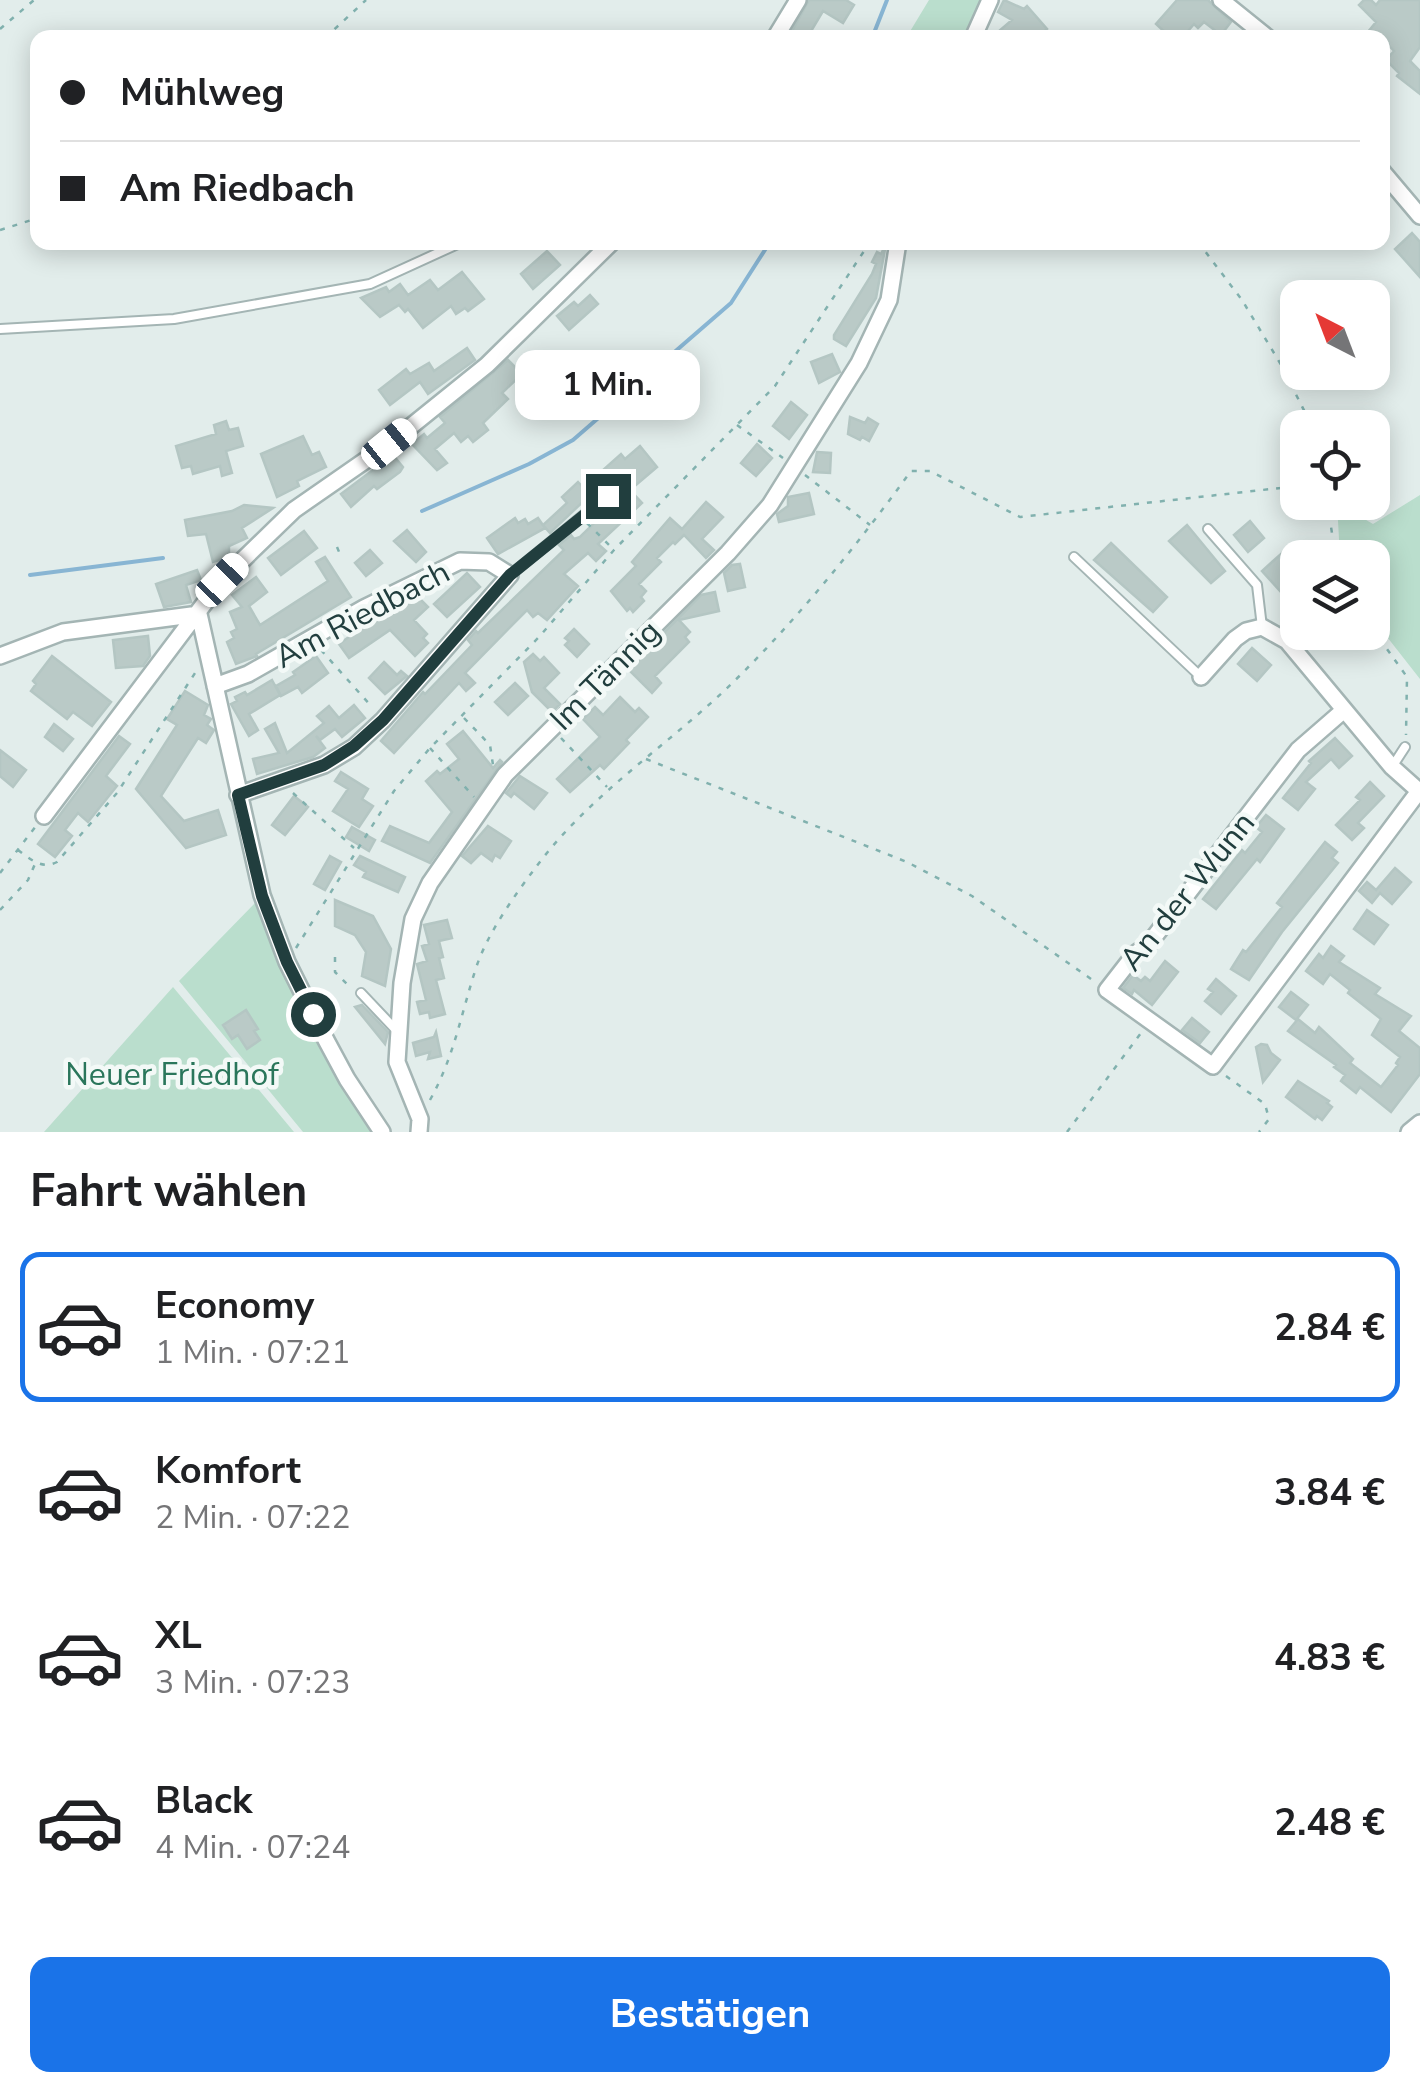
<!DOCTYPE html>
<html lang="de">
<meta charset="utf-8">
<style>
:root{--surface:#fff;--page:#f6f6f6;--text:#202124;--muted:#757577;--line:#e0e0e0;--accent:#1a73e8}
body{margin:0;font-family:"Nunito Sans",sans-serif;background:var(--page);color:var(--text);height:100vh;display:flex;flex-direction:column;font-size:38px;white-space:nowrap}
*{box-sizing:border-box;margin:0}
p{font-size:32px;color:var(--muted)}
.icon{flex:none;width:55px;height:55px;fill:none;stroke:currentColor;stroke-width:2;stroke-linecap:round;stroke-linejoin:round}
.map{position:relative;height:1132px;overflow:hidden}
.details{display:flex;flex-direction:column;background:var(--surface);flex:1}
.details>*{flex:none}
.banner{position:absolute;left:30px;top:30px;width:1360px;height:220px;border-radius:20px;box-shadow:0 5px 25px #0003;display:grid;align-content:center;height:220px;padding:0 30px;background:var(--surface)}
.needle{width:65px;rotate:318deg}
.tools{position:absolute;left:1280px;top:280px;display:grid;gap:20px}
.tools a{display:grid;place-items:center;width:110px;height:110px;border-radius:20px;background:var(--surface);box-shadow:0 5px 25px #0003;font-size:50px}
.end{position:absolute;width:45px;height:45px;margin:-22px;border:12px solid #213e3e;background:#fff;box-shadow:0 0 0 5px #fff}
.from{border-radius:50%}
.bubble{position:absolute;height:70px;border-radius:20px;background:var(--surface);box-shadow:0 5px 25px #0003;font-size:32px;font-weight:700;line-height:70px;text-align:center}
.car{position:absolute;width:30px;height:60px;margin:-30px -15px;border-radius:12px;box-shadow:0 0 8px 2px #0007;background:linear-gradient(#fff 24%,#345 0 40%,#fff 0 76%,#345 0 86%,#fff 0)}
.banner b{display:flex;align-items:center;gap:35px;height:95px;font-size:38px}
.banner b+b{border-top:2px solid var(--line)}
.banner i{width:25px;height:25px;background:var(--text)}
ul{padding:0;list-style:none}
li{display:flex;align-items:center;gap:30px;height:150px;margin:0 20px 15px;padding:0 10px;border:5px solid transparent;border-radius:20px}
li div{flex:1}
li b{display:block;font-size:38px}
li em{font-style:normal;font-weight:700}
li.active{border-color:var(--accent)}
li>.icon{width:90px;height:90px;stroke-width:1.5}
h2{padding:0 30px;font-size:45px;line-height:120px}
.button{display:flex;gap:20px;margin-top:auto;padding:20px 30px}
.button a{flex:1;height:115px;border-radius:20px;background:var(--accent);color:#fff;font-size:40px;font-weight:700;line-height:115px;text-align:center}
.map>svg:first-child{display:block}
.green{fill:#badecd}
.lines{fill:none;stroke-linecap:round;stroke-linejoin:round}
.stream{stroke:#88b5d3;stroke-width:4}
.building{fill:#bacac7;stroke:#b4c6c3;stroke-width:2.5}
.lane-casing{stroke:#a4b5b4;stroke-width:12}
.street-casing{stroke:#a4b5b4;stroke-width:20}
.path{stroke:#81b1ae;stroke-width:2.5;stroke-dasharray:5 8;stroke-linecap:butt}
.lane{stroke:#fff;stroke-width:8}
.street{stroke:#fff;stroke-width:15}
.route{stroke:#213e3e;stroke-width:12}
.labels{text-anchor:middle;stroke-width:9;stroke-linejoin:round;paint-order:stroke}
.street-label{font-size:32px;fill:#213e3e;stroke:#f3f9f7}
.park-label{font-size:32px;fill:#2a765b;stroke:#f3f9f7}
</style>
<div class="map">
<svg width="1420" height="1132" viewBox="0 0 1420 1132">
<rect width="100%" height="100%" fill="#e2edeb"/>
<path class="green" d="M929 0H984L967 37 906 38Z
M1420 495V679L1373 619 1372 558 1340 557 1337 503 1373 524Z
M259 899 375 1132H303L179 981Z
M173 987 294 1132H44Z"/>
<g class="lines">
<path class="stream" d="M872 38 887 0
M422 511 529 464 573 440 731 303 770 242
M30 575 163 558"/>
</g>
<path class="building" d="M809 0H846L854 5 843 23 823 11 807 38H799L791 33Z
M1004 0 1024 9 1027 6 1047 29 1037 38H991L1012 20 998 12Z
M1177 0H1208L1231 22 1221 35 1204 22 1198 28 1194 24 1182 38H1171L1156 24Z
M1364 0H1371L1376 5 1380 0H1420V47L1410 61 1420 71V94L1397 76 1399 73 1386 60 1394 51 1382 38H1363L1376 22 1359 5Z
M1412 233 1420 242V277L1395 249Z
M886 244 876 298 846 346 834 339V335L872 274 876 264 872 262 877 252 881 254Z
M547 251 560 265 533 289 521 274Z
M462 272 484 299 468 311 465 308 456 314 451 306 423 328 408 309 405 312 399 305 380 317 361 298 386 287 389 292 400 284 408 295 430 280 438 290Z
M590 295 598 304 569 330 557 316 574 302 578 306Z
M467 348 475 360 428 394 420 382 390 405 379 390 406 369 410 374 429 363 434 371Z
M832 354 840 372 819 383 811 362Z
M508 360 522 374 502 393 508 399 483 423 488 430 473 442 468 436 461 442 454 433 435 449 447 463 437 470 412 444 424 434 427 438 445 423 440 417Z
M791 402 807 415 789 439 773 426Z
M850 417 865 423 868 418 878 424 869 441 862 437 860 440 848 434Z
M226 421 229 430 238 428 243 446 226 451 232 473 222 476 220 466 193 474 191 466 182 468 176 446 216 434 214 425Z
M303 436 312 455 319 452 326 467 297 481 299 486 277 497 261 454Z
M757 444 772 458 756 476 741 463Z
M640 446 657 467 630 490 642 503 598 544 606 551 596 561 588 553 564 574 578 586 547 620 538 613 533 617 527 610 465 673 475 683 466 691 459 683 394 753 381 741 423 692 425 694 472 645 468 640 476 631 478 633 564 550 559 545 571 535 574 539 580 537 624 494 603 470 621 454 625 459Z
M817 452 831 453 830 473 813 472Z
M393 455 403 467 400 472 377 489 374 486 351 507 341 494Z
M578 482 590 495 550 533 543 525 567 503 562 497Z
M809 493 814 514 779 522 777 514 788 506V497Z
M706 502 723 517 702 539 714 550 706 558 684 535 675 544 673 542 657 558 661 562 639 584 646 591 641 597 644 601 633 612 630 608 627 611 611 591 636 566 632 562 670 518 682 529Z
M244 505 273 508 242 528 247 538 229 546V557L213 562 206 534 188 536 185 520 232 511Z
M515 518 518 523 525 519 528 524 538 518 545 528 498 554 487 538Z
M1250 521 1264 538 1248 552 1234 535Z
M1187 525 1225 571 1211 583 1169 541Z
M407 530 426 552 416 562 394 541Z
M304 531 317 548 281 575 268 558Z
M1111 543 1167 597 1153 612 1094 560Z
M370 550 382 563 366 576 355 563Z
M1282 553 1298 575 1280 591 1262 571Z
M325 557 351 597 256 654 257 656 236 664 227 642 234 638 231 632 237 629 230 612 242 607 232 595 256 577 267 592 249 606 260 625 328 581 316 562Z
M740 564 745 587 728 591 724 573 732 565Z
M197 570 201 580 186 585 191 602 164 607 156 584Z
M467 573 480 587 447 617 434 604Z
M715 592 719 611 679 620 690 632 685 637 689 642 655 676 661 683 652 693 628 669 701 595Z
M416 595 428 607 414 620 427 634 423 638 428 643 415 656 390 630 349 658 339 644 391 607Z
M574 629 589 644 577 657 565 645 569 641 565 638Z
M148 636 150 656 143 666 116 668 113 640Z
M1252 648 1271 665 1257 681 1238 664Z
M533 654 540 661 544 657 559 673 544 688 560 704 552 712 532 692 524 662Z
M52 656 111 702 92 726 73 712 67 719 31 691 36 684 33 681Z
M316 656 328 673 302 693 298 687 281 696 276 686 295 675 293 672Z
M384 662 397 675 401 671 407 676 385 694 369 678Z
M272 680 280 695 249 714 258 730 249 736 231 704 237 701 235 697 245 692 247 695Z
M515 683 528 696 508 715 495 702Z
M185 691 208 705 204 715 211 719 207 725 214 730 206 743 198 738 161 796 184 821 218 810 226 835 186 848 136 789 177 725 167 719Z
M620 697 635 712 639 708 648 717 626 740 629 743 604 769 600 765 570 792 557 779 600 737 583 719 595 707 603 715Z
M354 705 365 718 342 737 335 729 320 740 316 736 325 748 313 757 257 774 253 759 279 753 265 729 275 723 287 753 324 723 317 716 329 706 339 718Z
M54 724 73 739 63 751 45 737Z
M463 731 493 768 500 760 502 762 430 863 382 841 390 826 429 843 441 827 452 812 426 781 437 771 440 774 459 759 447 744Z
M119 736 130 744 106 776 117 786 88 822 78 813 65 830 72 836 55 857 38 844Z
M1335 738 1352 756 1339 768 1331 759 1306 782 1315 789 1298 810 1283 798 1311 763 1309 761Z
M0 750 26 770 13 787 0 776Z
M341 772 368 789 362 799 373 806 359 827 333 811 348 789 335 781Z
M520 776 547 793 534 809 514 793 511 797 506 793Z
M1370 782 1384 796 1358 823 1364 828 1352 840 1336 825 1360 800 1356 797Z
M294 796 308 807 285 835 272 825Z
M1266 815 1284 829 1260 862 1257 859 1216 909 1203 899 1242 850 1245 853 1262 832 1256 827Z
M488 826 511 841 500 858 495 855 492 861 481 853 471 863 462 856Z
M352 827 375 840 369 851 346 837Z
M1325 842 1337 852 1332 858 1338 863 1282 932 1249 980 1231 969 1243 950 1246 952 1282 907 1277 903Z
M330 856 341 862 325 890 314 884Z
M360 856 405 877 398 892 363 877 366 872 354 865Z
M1395 868 1411 882 1392 904 1380 893 1372 903 1359 891 1367 882 1376 890Z
M335 900 373 916 391 949 385 986 362 976 366 952 355 935 335 926Z
M1367 910 1388 925 1374 944 1354 929Z
M447 920 452 938 439 941 443 957 439 958 444 978 436 980 445 1014 430 1018 429 1012 420 1014 417 1002 426 1000 417 964 427 961 422 946 429 944 424 925Z
M1331 946 1344 956 1339 962 1380 988 1375 994 1411 1016 1399 1031 1420 1048V1074L1391 1112 1360 1087 1356 1093 1341 1081 1345 1075 1334 1067 1336 1065 1288 1031 1298 1019 1315 1033 1319 1027 1353 1059 1350 1063 1381 1087 1398 1065 1396 1063 1400 1057 1372 1035 1381 1019 1348 993 1350 990 1330 974 1323 984 1306 971 1319 954 1323 958Z
M1165 961 1178 972 1152 1005 1134 990 1132 994 1123 988 1133 975 1141 981 1145 977 1150 981Z
M1216 979 1236 996 1221 1014 1205 1001 1213 992 1208 989Z
M1291 992 1308 1005 1296 1020 1279 1007Z
M362 1005 388 1032 385 1044 355 1007Z
M246 1010 258 1029 254 1031 260 1040 247 1049 238 1035 232 1039 223 1025Z
M1192 1018 1209 1032 1200 1043 1182 1030Z
M436 1032 441 1056 428 1059 430 1052 416 1056 413 1043 434 1037Z
M1261 1044 1267 1045 1271 1053 1280 1060 1263 1082 1256 1047Z
M1298 1081 1329 1101 1327 1103 1332 1107 1322 1120 1317 1116 1315 1119 1286 1097Z"/>
<g class="lines">
<defs>
<path id="lane" d="M0 329 174 319 370 284 462 242
M1208 529 1257 585 1262 627
M1074 557 1201 677
M510 575 608 495
M1392 767 1405 747
M361 993 396 1030"/>
<path id="street" d="M1221 0 1268 38
M775 38 798 0
M973 38 990 0
M1382 171 1420 216
M199 614 262 895 287 962 326 1040 347 1079 382 1132
M0 656 63 632 199 614
M1201 677 1235 639 1246 631 1262 627 1287 641 1392 767 1420 792
M215 686 248 674 364 608 460 561 489 562 510 575 383 720 354 747 324 765 238 795
M1344 710 1298 750 1148 945 1135 954 1107 990 1213 1066 1419 791
M44 816 222 580 294 510 389 444 487 365 612 242
M419 1132 420 1119 397 1062 402 983 413 919 430 883 505 775 728 553 770 505 859 363 889 300 898 242
M1409 1132 1420 1123"/>
</defs>
<use href="#lane" class="lane-casing"/>
<use href="#street" class="street-casing"/>
<path class="path" d="M0 29 34 0
M325 38 366 0
M0 230 38 218
M1198 242 1242 300 1280 363 1313 428
M737 425 783 458
M805 475 870 525
M1327 502 1336 558
M587 523 613 549
M337 547 342 559
M1372 628 1407 677 1406 735
M321 650 372 707
M464 718 490 745 493 765
M561 738 607 787
M430 748 474 797
M646 759 907 862 972 896 1094 981
M293 793 354 848
M18 850C30 859 42 870 57 862L117 793 197 670
M0 873 36 826
M0 910 28 880 35 864
M296 948 394 791 430 748 539 637 614 550 775 386 870 242
M335 957V972L351 988
M1226 1076 1265 1104 1269 1119 1259 1132
M430 1100C455 1055 461 1013 477 965 489 931 515 895 536 867 588 797 661 750 724 691 793 625 855 548 911 471H930L1020 517 1298 486
M1067 1132 1141 1033"/>
<use href="#lane" class="lane"/>
<use href="#street" class="street"/>
</g>
<g class="lines">
<path class="route" d="M313 1014 287 962 262 896 238 795 324 765 354 746 383 720 510 575 608 496"/>
</g>
<g class="labels">
<g class="street-label">
<text transform="translate(362 614) rotate(-28)" y="11">Am Riedbach</text>
<text transform="translate(605 675) rotate(-45)" y="11">Im Tännig</text>
<text transform="translate(1187 891) rotate(-51)" y="11">An der Wunn</text>
</g>
<g class="park-label">
<text x="172" y="1085">Neuer Friedhof</text>
</g>
</g>
</svg>
<div class="tools">
<a><svg class="needle" viewBox="-14 -14 28 28"><path d="M0-13l5 13h-10z" fill="#e53935"/><path d="M0 13l5-13h-10z" fill="#757577"/></svg></a>
<a><svg class="icon" aria-label="locate" viewBox="0 0 24 24"><circle cx="12" cy="12" r="6"/><path d="M12 2v4M12 18v4M2 12h4M18 12h4"/></svg></a>
<a><svg class="icon" aria-label="layers" viewBox="0 0 24 24"><path d="M12 4l9 5-9 5-9-5zM3 14l9 5 9-5"/></svg></a>
</div>
<i class="end from" style="left:313px;top:1014px"></i>
<i class="end" style="left:608px;top:496px"></i>
<div class="bubble" style="left:515px;top:350px;width:185px">1 Min.</div>
<i class="car" style="left:389px;top:444px;rotate:51deg"></i>
<i class="car" style="left:222px;top:580px;rotate:44deg"></i>
<div class="banner">
<b><i class="from"></i>Mühlweg</b>
<b><i></i>Am Riedbach</b>
</div>
</div>
<section class="details">
<h2>Fahrt wählen</h2>
<ul>
<li class="active"><svg class="icon" aria-label="car" viewBox="0 0 24 24"><path d="M5 17H2v-5l4-1 3-4h7l3 4 3 1v5h-3M9 17h6M6 11h13"/><circle cx="7" cy="17" r="2"/><circle cx="17" cy="17" r="2"/></svg><div><b>Economy</b><p>1 Min. · 07:21</p></div><em>2.84 €</em></li>
<li><svg class="icon" aria-label="car" viewBox="0 0 24 24"><path d="M5 17H2v-5l4-1 3-4h7l3 4 3 1v5h-3M9 17h6M6 11h13"/><circle cx="7" cy="17" r="2"/><circle cx="17" cy="17" r="2"/></svg><div><b>Komfort</b><p>2 Min. · 07:22</p></div><em>3.84 €</em></li>
<li><svg class="icon" aria-label="car" viewBox="0 0 24 24"><path d="M5 17H2v-5l4-1 3-4h7l3 4 3 1v5h-3M9 17h6M6 11h13"/><circle cx="7" cy="17" r="2"/><circle cx="17" cy="17" r="2"/></svg><div><b>XL</b><p>3 Min. · 07:23</p></div><em>4.83 €</em></li>
<li><svg class="icon" aria-label="car" viewBox="0 0 24 24"><path d="M5 17H2v-5l4-1 3-4h7l3 4 3 1v5h-3M9 17h6M6 11h13"/><circle cx="7" cy="17" r="2"/><circle cx="17" cy="17" r="2"/></svg><div><b>Black</b><p>4 Min. · 07:24</p></div><em>2.48 €</em></li>
</ul>
<div class="button"><a>Bestätigen</a></div>
</section>
